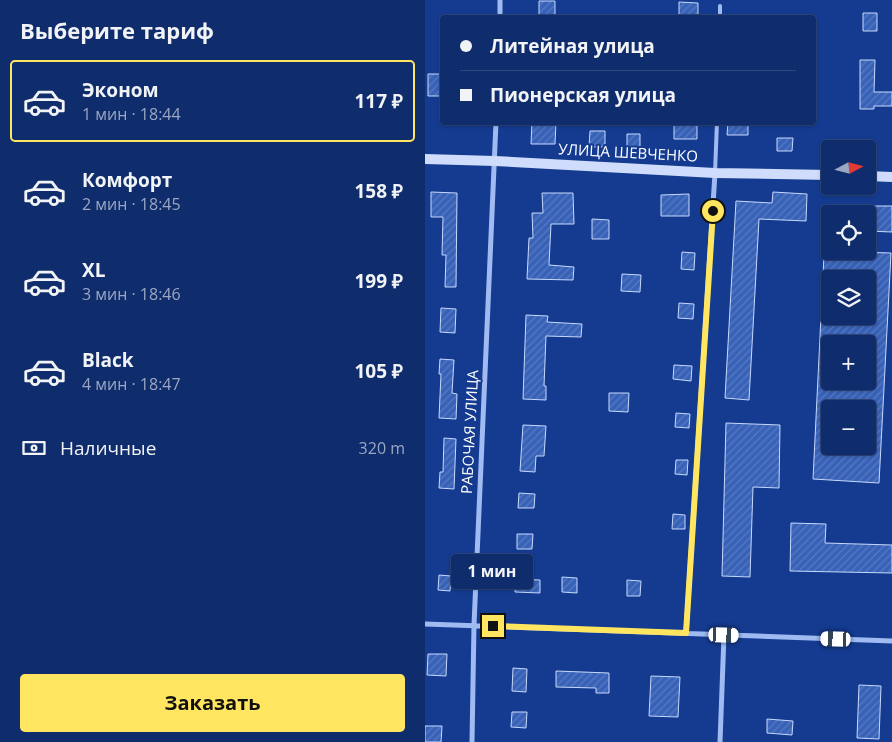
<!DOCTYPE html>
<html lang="ru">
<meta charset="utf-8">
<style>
:root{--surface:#0f2c6c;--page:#1d3874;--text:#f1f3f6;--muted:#9ba7c2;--line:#2f487f;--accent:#ffe560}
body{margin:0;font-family:"Open Sans",sans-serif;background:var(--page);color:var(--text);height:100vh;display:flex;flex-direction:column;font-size:19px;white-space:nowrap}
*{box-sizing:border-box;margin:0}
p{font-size:16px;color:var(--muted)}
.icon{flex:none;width:28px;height:28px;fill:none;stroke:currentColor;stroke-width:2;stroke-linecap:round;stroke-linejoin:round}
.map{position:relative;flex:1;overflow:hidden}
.panel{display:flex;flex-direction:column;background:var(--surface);width:425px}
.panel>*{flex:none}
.hud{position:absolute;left:15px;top:15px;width:376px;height:110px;border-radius:5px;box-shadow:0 1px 4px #0004,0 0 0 1px var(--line);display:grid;align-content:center;height:110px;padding:0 20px;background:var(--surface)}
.needle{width:32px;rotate:83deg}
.buttons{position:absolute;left:396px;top:140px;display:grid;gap:10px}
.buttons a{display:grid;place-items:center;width:55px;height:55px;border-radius:5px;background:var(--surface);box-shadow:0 1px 4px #0004,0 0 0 1px var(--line);font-size:25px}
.end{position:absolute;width:22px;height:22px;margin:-11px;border:6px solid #ffe560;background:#111;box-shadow:0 0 0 2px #111}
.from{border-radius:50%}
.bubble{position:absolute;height:35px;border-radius:5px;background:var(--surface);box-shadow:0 1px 4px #0004,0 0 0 1px var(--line);font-size:16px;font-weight:700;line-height:35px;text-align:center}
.car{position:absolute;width:15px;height:30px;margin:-15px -8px;border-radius:6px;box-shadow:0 0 4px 1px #0007;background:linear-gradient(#fff 24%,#345 0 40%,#fff 0 76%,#345 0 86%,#fff 0)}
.hud b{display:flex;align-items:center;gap:18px;height:48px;font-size:19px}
.hud b+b{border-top:1px solid var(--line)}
.hud i{width:12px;height:12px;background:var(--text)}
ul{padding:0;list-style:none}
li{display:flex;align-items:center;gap:15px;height:82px;margin:0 10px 8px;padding:0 10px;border:2px solid transparent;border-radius:5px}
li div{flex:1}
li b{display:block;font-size:19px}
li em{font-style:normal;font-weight:700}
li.selected{border-color:var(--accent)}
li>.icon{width:45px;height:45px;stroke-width:1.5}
h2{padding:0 20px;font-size:22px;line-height:60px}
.pay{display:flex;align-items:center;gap:12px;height:55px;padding:0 20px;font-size:19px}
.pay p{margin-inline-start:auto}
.button{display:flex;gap:10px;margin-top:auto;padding:10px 20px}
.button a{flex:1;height:58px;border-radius:5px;background:var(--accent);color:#111;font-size:20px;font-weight:700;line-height:58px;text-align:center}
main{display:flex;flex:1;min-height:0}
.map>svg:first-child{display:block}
.building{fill:url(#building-hatch);stroke:#c7d9fc;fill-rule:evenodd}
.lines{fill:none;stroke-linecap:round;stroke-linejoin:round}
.lane{stroke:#a0bbf1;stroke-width:4}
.street{stroke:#a0bbf1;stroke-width:5}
.secondary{stroke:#cfdcfb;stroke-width:10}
.route{stroke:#ffe560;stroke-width:6}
.labels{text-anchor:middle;stroke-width:4;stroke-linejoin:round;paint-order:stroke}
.street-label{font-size:15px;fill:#fff;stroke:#143b90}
</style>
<main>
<section class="panel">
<h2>Выберите тариф</h2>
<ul>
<li class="selected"><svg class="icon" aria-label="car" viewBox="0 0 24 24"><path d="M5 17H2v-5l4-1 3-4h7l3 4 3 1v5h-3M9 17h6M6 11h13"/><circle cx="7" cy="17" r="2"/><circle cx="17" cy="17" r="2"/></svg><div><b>Эконом</b><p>1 мин · 18:44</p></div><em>117 ₽</em></li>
<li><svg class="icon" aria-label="car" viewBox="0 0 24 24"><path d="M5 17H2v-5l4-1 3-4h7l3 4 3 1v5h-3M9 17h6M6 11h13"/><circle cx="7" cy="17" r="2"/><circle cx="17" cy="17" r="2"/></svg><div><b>Комфорт</b><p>2 мин · 18:45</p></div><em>158 ₽</em></li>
<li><svg class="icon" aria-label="car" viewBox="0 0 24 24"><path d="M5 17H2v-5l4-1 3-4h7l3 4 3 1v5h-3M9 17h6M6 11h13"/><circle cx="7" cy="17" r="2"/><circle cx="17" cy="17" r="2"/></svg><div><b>XL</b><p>3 мин · 18:46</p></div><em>199 ₽</em></li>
<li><svg class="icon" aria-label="car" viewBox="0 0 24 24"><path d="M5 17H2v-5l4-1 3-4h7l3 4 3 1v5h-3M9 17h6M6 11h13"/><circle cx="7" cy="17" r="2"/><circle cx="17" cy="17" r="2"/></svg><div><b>Black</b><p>4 мин · 18:47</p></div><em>105 ₽</em></li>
</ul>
<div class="pay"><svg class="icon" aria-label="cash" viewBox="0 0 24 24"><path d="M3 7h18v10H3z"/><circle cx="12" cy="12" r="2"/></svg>Наличные<p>320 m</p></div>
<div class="button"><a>Заказать</a></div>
</section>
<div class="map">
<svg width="467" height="742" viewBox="0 0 467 742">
<defs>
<pattern id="building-hatch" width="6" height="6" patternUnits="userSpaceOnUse" patternTransform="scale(1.25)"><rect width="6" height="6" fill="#3862b7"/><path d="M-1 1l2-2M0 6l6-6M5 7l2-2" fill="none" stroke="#567ac2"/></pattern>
</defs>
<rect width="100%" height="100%" fill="#143b90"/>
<path class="building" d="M114 1H130V16H114Z
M254 2 273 3V18H254Z
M438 13H452V31H438Z
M435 60H450L449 92H467V106H449V109H435Z
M3 74H18V96H3Z
M107 122H131L130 144H106Z
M249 122H272V139H249Z
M303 122H323V135H302Z
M165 131H180V147H164Z
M202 134H215V149H202Z
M352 138H368L367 151H352Z
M6 192 32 193 31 287H20L21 255H17L18 217H6Z
M348 192 382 194 381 221 334 219 324 400 300 398 311 201 347 203Z
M117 193H148L149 224H126L124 265 149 267 148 280 102 279 104 238H108L107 213H118Z
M264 194V216H236V195Z
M442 206H467V232L442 231Z
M167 219 184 220V239H167Z
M399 251 466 253 454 483 388 479 396 316H442V279H398ZM405 344H442V381H405ZM405 409H442V446H405Z
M257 252 270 253 269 270 256 269Z
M197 274 216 275 215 292 196 291Z
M254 303 269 304 268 319 253 318Z
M16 308 31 309 30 333 15 332Z
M101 315 123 316 122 322 157 324 156 337 121 336 119 386H121V400L98 399Z
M15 359 29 360 27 393 32 394 31 419 14 418 16 374H14Z
M249 365 267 366 266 381 248 379Z
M184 393H204L203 412 184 411Z
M251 413 265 414 264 428 250 427Z
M301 423 355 425 354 488 328 487 325 577 297 576Z
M98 425 121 426 119 456H111L110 472 95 471Z
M19 438 31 439 29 489 14 488 15 472H18Z
M251 460H263L262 475 250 474Z
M94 493 110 494 109 508H93Z
M248 514 260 515V529H247Z
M366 523 401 524 400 543 467 545V573L365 571Z
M92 534H108L107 549H92Z
M14 575 26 576 25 591 13 590Z
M137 577 152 578V593L137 592Z
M90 579 115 580V593L90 592Z
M202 580 216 581 215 596H202Z
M3 654H22L21 676 2 675Z
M88 668 102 669 101 692 87 691Z
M131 671 184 673V693H171V688L131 687Z
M226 676 255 677 253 717 224 716Z
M434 685 456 686 454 739 432 738Z
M87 712H102L101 728 86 727Z
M342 719 368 721 367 735 342 733Z
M0 726H17L16 742H0Z"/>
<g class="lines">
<path class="lane" d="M295 18V6
M290 173 292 122"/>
<path class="street" d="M75 18V0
M0 624 467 641
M261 633 290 173
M47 742 49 625 71 122
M295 742 299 635"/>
<path class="secondary" d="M0 159 70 161 290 173 405 175
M442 176 467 177"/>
</g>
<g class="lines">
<path class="route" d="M68 626 261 633 288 211"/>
</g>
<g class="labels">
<g class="street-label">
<text transform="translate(203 153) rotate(3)" y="5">УЛИЦА ШЕВЧЕНКО</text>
<text transform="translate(45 432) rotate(-87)" y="5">РАБОЧАЯ УЛИЦА</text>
</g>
</g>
</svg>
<div class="buttons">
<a><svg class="needle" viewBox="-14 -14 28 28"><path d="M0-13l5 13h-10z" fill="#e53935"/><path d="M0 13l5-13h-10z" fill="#9ba7c2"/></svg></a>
<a><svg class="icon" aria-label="locate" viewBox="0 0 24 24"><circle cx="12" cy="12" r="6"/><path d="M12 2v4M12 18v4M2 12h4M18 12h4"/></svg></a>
<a><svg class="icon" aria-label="layers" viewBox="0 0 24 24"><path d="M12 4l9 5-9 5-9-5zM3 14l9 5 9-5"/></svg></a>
<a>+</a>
<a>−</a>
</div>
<i class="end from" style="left:288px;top:211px"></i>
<i class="end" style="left:68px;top:626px"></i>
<div class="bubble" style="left:26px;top:554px;width:82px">1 мин</div>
<i class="car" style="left:299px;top:635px;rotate:92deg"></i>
<i class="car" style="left:411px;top:639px;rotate:272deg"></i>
<div class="hud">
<b><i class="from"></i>Литейная улица</b>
<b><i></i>Пионерская улица</b>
</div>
</div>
</main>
